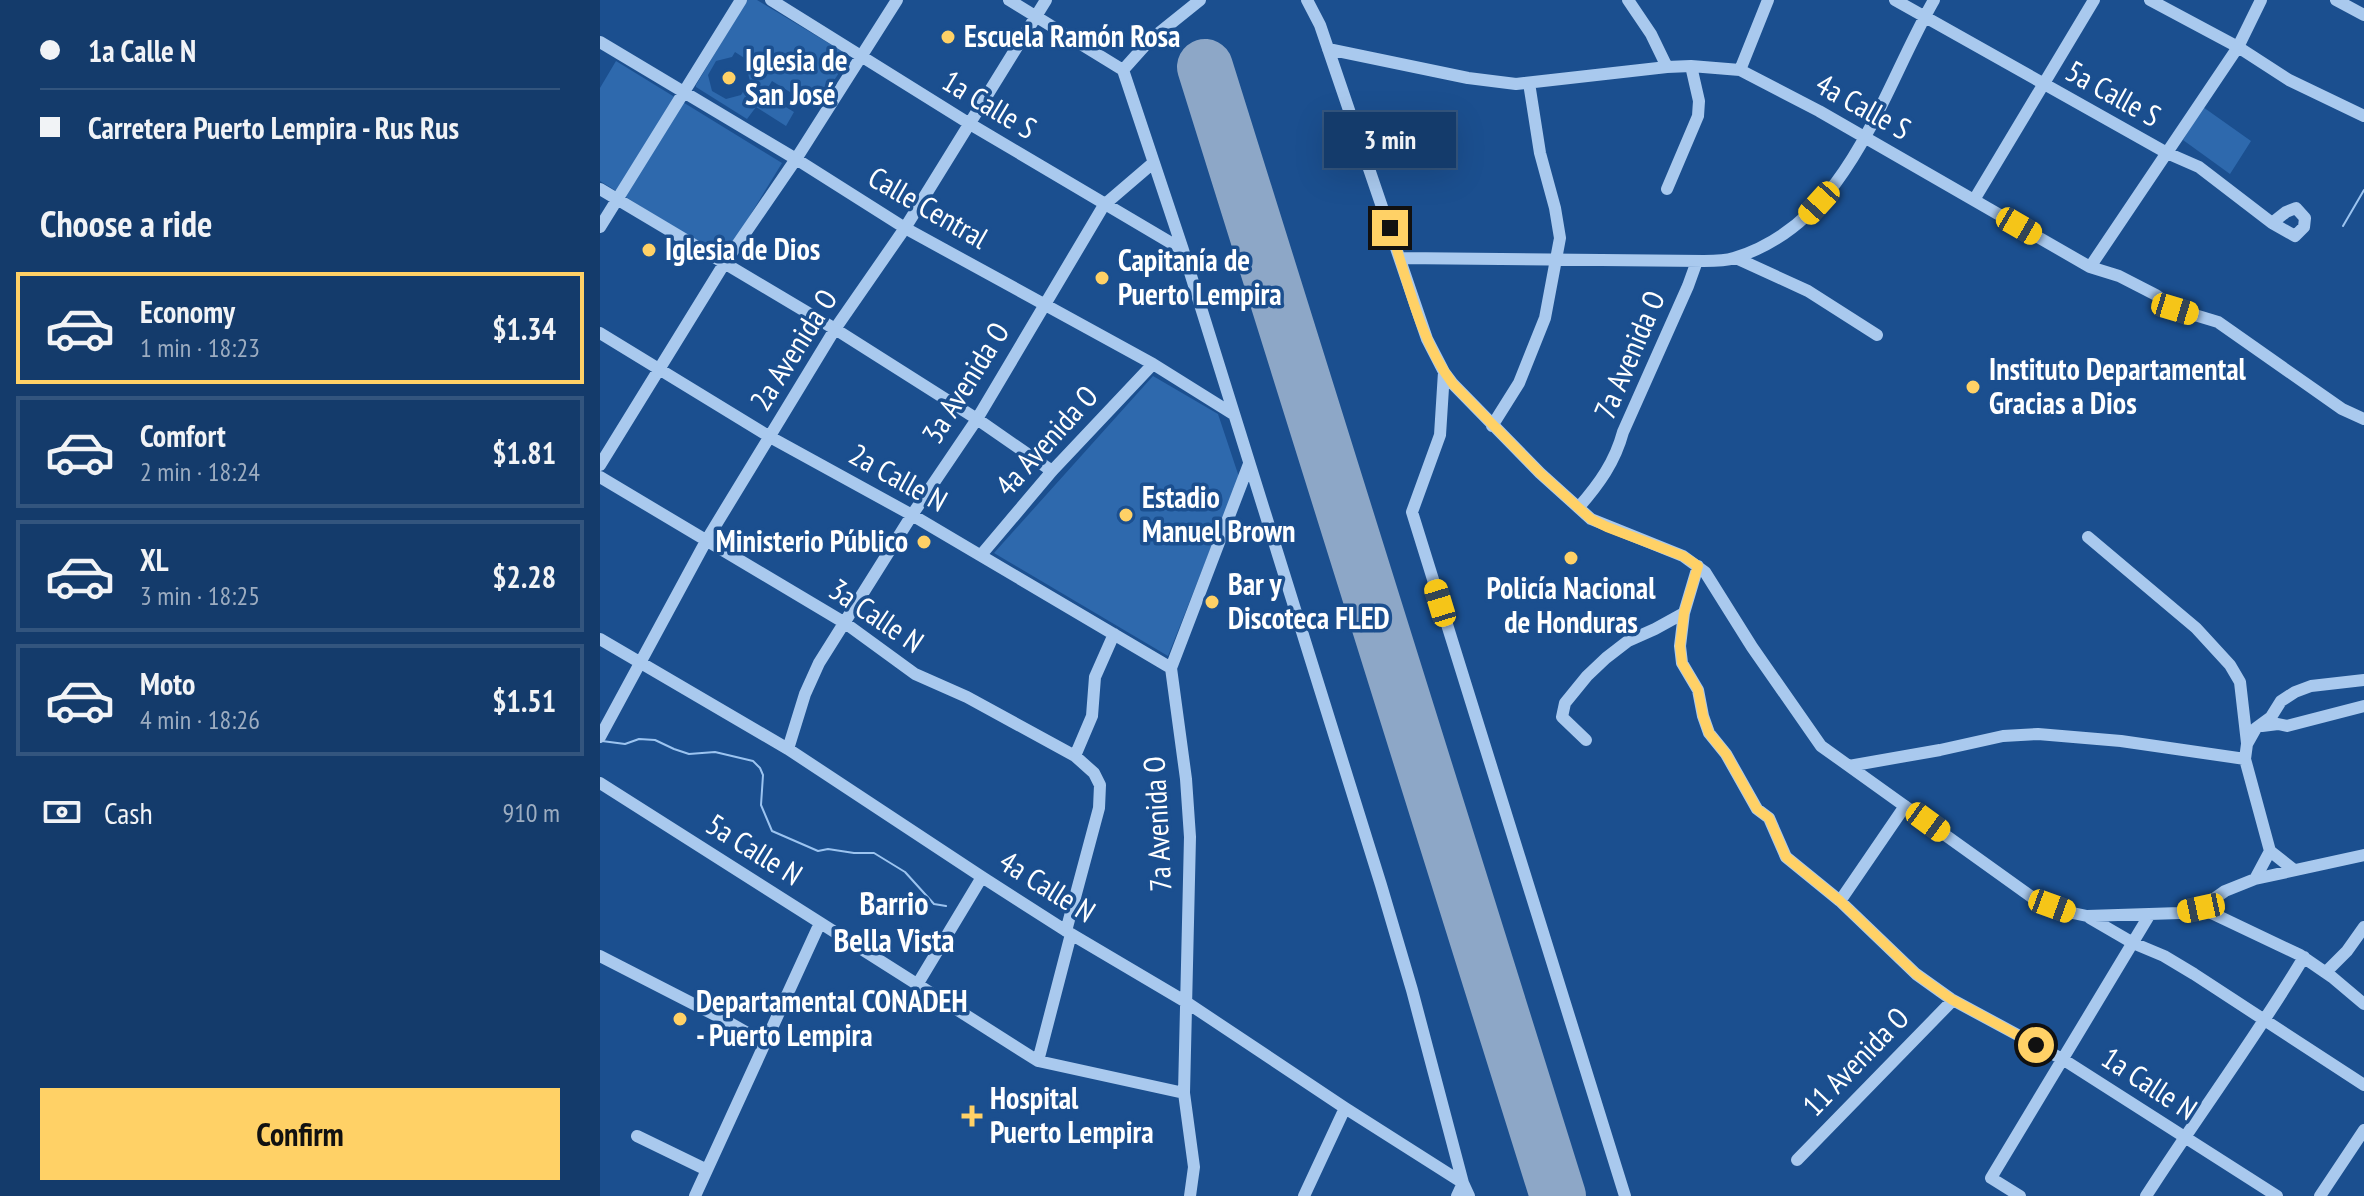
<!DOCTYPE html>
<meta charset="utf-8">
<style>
:root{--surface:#143b6b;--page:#1d4271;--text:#f1f3f6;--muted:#9dadc1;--line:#33557e;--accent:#ffd166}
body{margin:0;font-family:"PT Sans Narrow",sans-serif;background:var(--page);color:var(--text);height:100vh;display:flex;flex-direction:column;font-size:30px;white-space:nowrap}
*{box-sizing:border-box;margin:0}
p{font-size:26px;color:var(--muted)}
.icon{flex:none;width:44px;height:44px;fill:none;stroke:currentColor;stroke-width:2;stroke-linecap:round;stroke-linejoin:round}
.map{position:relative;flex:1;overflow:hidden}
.details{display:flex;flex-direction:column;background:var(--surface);width:600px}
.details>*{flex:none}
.hud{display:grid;align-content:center;height:176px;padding:0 40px;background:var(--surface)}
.end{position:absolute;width:36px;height:36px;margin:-18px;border:10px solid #ffd166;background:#111;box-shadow:0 0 0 4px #111}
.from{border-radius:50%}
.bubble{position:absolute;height:56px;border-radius:0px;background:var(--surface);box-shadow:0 8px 32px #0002,0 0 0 2px var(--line);font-size:26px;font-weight:600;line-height:56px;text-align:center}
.car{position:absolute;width:24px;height:48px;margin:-24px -12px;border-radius:10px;box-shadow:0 0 6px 2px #0007;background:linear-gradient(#f5c518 24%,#345 0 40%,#f5c518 0 76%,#345 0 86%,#f5c518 0)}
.hud b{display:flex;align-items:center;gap:28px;height:76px;font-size:30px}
.hud b+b{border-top:2px solid var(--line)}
.hud i{width:20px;height:20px;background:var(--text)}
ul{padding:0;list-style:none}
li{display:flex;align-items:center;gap:24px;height:112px;margin:0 16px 12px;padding:0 24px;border:4px solid var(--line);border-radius:0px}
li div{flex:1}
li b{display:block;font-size:30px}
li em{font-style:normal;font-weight:600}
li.on{border-color:var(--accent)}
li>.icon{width:72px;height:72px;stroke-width:1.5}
h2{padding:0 40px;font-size:36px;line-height:96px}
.pay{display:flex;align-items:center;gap:20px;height:88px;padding:0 40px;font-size:30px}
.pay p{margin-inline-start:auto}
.primary-button{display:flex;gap:16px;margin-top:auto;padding:16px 40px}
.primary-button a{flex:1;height:92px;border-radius:0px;background:var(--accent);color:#111;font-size:32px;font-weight:600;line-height:92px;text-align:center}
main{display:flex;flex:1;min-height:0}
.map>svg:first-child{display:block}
.green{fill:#2e69ad;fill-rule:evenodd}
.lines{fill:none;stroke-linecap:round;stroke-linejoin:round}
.stream{stroke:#9cc4f0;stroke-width:2}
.runway{stroke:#8da7c7;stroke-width:56}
.minor{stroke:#a9c9ee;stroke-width:12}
.route{stroke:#ffd166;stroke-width:10}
.poi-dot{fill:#ffd166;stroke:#1b4f8f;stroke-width:3}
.labels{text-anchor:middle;stroke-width:7;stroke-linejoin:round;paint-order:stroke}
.poi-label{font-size:30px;font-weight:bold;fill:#fff;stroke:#1b4f8f;text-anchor:start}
.street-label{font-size:30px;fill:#fff;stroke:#1b4f8f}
.neighbourhood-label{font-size:32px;font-weight:bold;fill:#fff;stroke:#1b4f8f}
</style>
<main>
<section class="details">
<div class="hud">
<b><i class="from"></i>1a Calle N</b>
<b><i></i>Carretera Puerto Lempira - Rus Rus</b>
</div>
<h2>Choose a ride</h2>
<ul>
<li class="on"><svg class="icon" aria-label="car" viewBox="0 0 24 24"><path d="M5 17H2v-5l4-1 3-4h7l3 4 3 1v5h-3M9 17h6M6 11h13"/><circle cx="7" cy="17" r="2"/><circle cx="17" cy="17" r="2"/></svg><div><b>Economy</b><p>1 min · 18:23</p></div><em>$1.34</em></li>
<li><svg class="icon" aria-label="car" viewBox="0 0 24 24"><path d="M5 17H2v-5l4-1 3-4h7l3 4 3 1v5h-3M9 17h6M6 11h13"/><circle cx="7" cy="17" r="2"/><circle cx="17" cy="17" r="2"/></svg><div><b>Comfort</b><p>2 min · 18:24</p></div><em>$1.81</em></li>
<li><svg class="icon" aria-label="car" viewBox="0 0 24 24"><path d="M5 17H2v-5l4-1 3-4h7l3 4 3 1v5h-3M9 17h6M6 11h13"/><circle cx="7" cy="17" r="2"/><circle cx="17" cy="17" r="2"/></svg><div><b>XL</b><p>3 min · 18:25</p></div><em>$2.28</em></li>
<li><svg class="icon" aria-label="car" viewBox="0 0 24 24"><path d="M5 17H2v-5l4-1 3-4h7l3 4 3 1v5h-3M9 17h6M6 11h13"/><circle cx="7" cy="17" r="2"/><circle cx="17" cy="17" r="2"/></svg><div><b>Moto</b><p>4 min · 18:26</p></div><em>$1.51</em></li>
</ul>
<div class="pay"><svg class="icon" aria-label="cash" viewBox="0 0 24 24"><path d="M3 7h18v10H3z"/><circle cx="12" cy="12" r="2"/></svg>Cash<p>910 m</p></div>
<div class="primary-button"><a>Confirm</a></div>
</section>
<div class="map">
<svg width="1764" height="1196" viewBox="0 0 1764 1196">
<rect width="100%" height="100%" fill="#1b4f8f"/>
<path class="green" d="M147 0H157L250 56 216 108 172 81 164 94 194 112 186 126 156 107 147 119 96 87V85ZM135 52 149 61 146 66 150 81 141 95 126 99 112 91 108 75 116 61 132 57Z
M16 61 182 163 124 258 0 181V88Z
M1603 107 1651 141 1630 174 1583 140Z
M553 376 618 414 639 477 568 656 394 553Z"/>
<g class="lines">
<path class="stream" d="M1743 226 1764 190
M2 741 25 744 39 739 55 740 74 749 89 754 115 752 153 761 160 768 163 775 161 805 172 831 218 851 228 849 254 853H274L305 872 334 904 346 906"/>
<path class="runway" d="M605 67 958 1196"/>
<path class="minor" d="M171 0 370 124 583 250
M409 0 523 70
M707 0 720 25 827 339 844 372 853 384 940 473 991 519 1083 556 1105 572 1152 647 1221 746 1436 900 1468 912 1487 916 1580 913 1601 908 1700 955 1732 977 1764 1004
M1028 0 1051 34 1067 67
M1295 0 1567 153 1599 167 1672 223 1695 236 1704 227 1705 218 1696 208 1686 212 1672 223
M1550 0 1638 47 1689 80 1764 116
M1736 0 1764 15
M0 42 196 159 305 228 553 364 633 414
M728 49 868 78 916 84 1067 67 1091 66 1140 70 1219 111 1490 267 1519 276 1556 295 1575 309 1618 322 1742 409 1764 419
M523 70 583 250 781 885 812 990 863 1183 869 1196
M523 70 549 41 600 0
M1140 70 1168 0
M0 189 235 329 377 419 452 471
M1067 189 1098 116 1099 101 1091 66
M1374 200 1494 0
M0 227 141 0
M800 258 1104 261C1114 261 1125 261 1134 258 1249 223 1281 92 1334 0
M1136 258 1208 291 1277 335
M1490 267 1638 47 1661 0
M0 333 170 437 312 515 571 668
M844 372 840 435 812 512 1025 1196
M892 426 919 383 945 318 960 238 955 208 940 153 929 83
M0 465 124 264 196 159 297 0
M0 477 245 623 315 674 367 697 475 756 494 773 500 785 499 808 466 931
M979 507C999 484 1015 462 1023 432L1088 286 1097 261
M1488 537 1596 628 1630 665 1640 682 1647 743
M381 555 452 471 553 364
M1084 613 1080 646 1082 663 1098 690 1103 716 1109 733 1126 754 1157 809 1169 818 1186 857 1240 901 1316 974 1351 999 1464 1060 1677 1196
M0 639 188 749 382 877 471 934 586 1002 745 1108 863 1183 857 1196
M1662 726 1678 724 1687 726 1764 706
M0 737 106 541 235 329 305 228 446 0
M986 740 962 717 965 703 987 676 1006 658 1028 641 1055 629 1084 613 1098 566
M188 749 205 694 219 663 312 515 377 419 504 205 553 163
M475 756 492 716 495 677 514 634
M1645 759 1670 851 1655 879
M1249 766 1340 750 1403 736 1438 734 1521 741 1645 759 1647 744 1656 728 1671 717 1681 701 1695 692 1711 686 1764 680
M0 783 438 1061 584 1093
M1670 851 1694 870
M1240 901 1305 806
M1601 908 1625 891 1655 879 1764 855
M1490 918 1533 943 1564 956 1594 974 1764 1085
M0 956 121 1018 165 1043
M1726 972 1747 951 1764 927
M317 985 382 877
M438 1061 471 934
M37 1136 107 1170
M1197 1160 1353 1000
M95 1196 220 923
M590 1196 594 1167 584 1093 590 837 586 779 571 668 649 464
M704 1196 745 1108
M1420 1196 1391 1178 1550 914
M1546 1196C1598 1115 1655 1039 1704 957
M1720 1196 1764 1130"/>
</g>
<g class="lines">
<path class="route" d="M790 228C807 278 820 341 853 384L940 473 991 519 1007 527 1083 556 1098 566 1084 613 1080 646 1082 663 1098 690 1103 716 1109 733 1126 754 1157 809 1169 818 1186 857 1240 901 1316 974 1351 999 1436 1045"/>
</g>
<g class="poi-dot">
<circle cx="348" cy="37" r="8"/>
<circle cx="129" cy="78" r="8"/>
<circle cx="49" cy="250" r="8"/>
<circle cx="502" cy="278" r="8"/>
<circle cx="1373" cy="387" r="8"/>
<circle cx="526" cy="515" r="8"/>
<circle cx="324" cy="542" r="8"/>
<circle cx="971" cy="558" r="8"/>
<circle cx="612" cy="602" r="8"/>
<circle cx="80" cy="1019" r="8"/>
<path d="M368 1104h8v8h8v8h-8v8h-8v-8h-8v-8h8z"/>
</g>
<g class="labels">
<g class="poi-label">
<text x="364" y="47">Escuela Ramón Rosa</text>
<text x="145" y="71">Iglesia de<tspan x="145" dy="34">San José</tspan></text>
<text x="65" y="260">Iglesia de Dios</text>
<text x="518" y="271">Capitanía de<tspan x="518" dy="34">Puerto Lempira</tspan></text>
<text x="1389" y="380">Instituto Departamental<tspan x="1389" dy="34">Gracias a Dios</tspan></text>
<text x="542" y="508">Estadio<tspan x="542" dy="34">Manuel Brown</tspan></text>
<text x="308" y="552" text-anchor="end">Ministerio Público</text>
<text x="628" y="595">Bar y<tspan x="628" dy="34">Discoteca FLED</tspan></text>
<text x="971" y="599" text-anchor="middle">Policía Nacional<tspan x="971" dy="34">de Honduras</tspan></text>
<text x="96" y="1012">Departamental CONADEH<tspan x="96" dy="34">- Puerto Lempira</tspan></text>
<text x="390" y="1109">Hospital<tspan x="390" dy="34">Puerto Lempira</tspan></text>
</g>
<g class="street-label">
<text transform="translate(1513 94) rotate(29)" y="10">5a Calle S</text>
<text transform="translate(389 105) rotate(31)" y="10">1a Calle S</text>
<text transform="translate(1263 107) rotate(29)" y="10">4a Calle S</text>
<text transform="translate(328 208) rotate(30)" y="10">Calle Central</text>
<text transform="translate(194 350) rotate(-58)" y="10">2a Avenida O</text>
<text transform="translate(1030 355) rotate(-67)" y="10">7a Avenida O</text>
<text transform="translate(366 383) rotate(-58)" y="10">3a Avenida O</text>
<text transform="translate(447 441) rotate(-48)" y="10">4a Avenida O</text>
<text transform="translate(298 478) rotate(29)" y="10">2a Calle N</text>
<text transform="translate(276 616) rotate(34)" y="10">3a Calle N</text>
<text transform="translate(558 824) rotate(-93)" y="10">7a Avenida O</text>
<text transform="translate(154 850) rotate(32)" y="10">5a Calle N</text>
<text transform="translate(447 887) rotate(32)" y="10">4a Calle N</text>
<text transform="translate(1256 1062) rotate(-46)" y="10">11 Avenida O</text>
<text transform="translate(1549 1084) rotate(33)" y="10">1a Calle N</text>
</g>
<g class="neighbourhood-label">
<text x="294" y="915">Barrio<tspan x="294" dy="37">Bella Vista</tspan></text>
</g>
</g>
</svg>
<i class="end from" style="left:1436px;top:1045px"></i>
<i class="end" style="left:790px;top:228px"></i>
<div class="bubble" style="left:724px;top:112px;width:132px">3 min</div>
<i class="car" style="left:1219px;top:203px;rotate:222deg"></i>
<i class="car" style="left:1419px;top:226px;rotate:120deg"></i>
<i class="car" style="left:1575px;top:309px;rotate:107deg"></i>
<i class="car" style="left:840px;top:603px;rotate:343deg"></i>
<i class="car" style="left:1328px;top:822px;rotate:126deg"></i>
<i class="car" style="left:1452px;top:906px;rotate:110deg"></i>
<i class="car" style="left:1601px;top:908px;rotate:258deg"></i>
</div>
</main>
